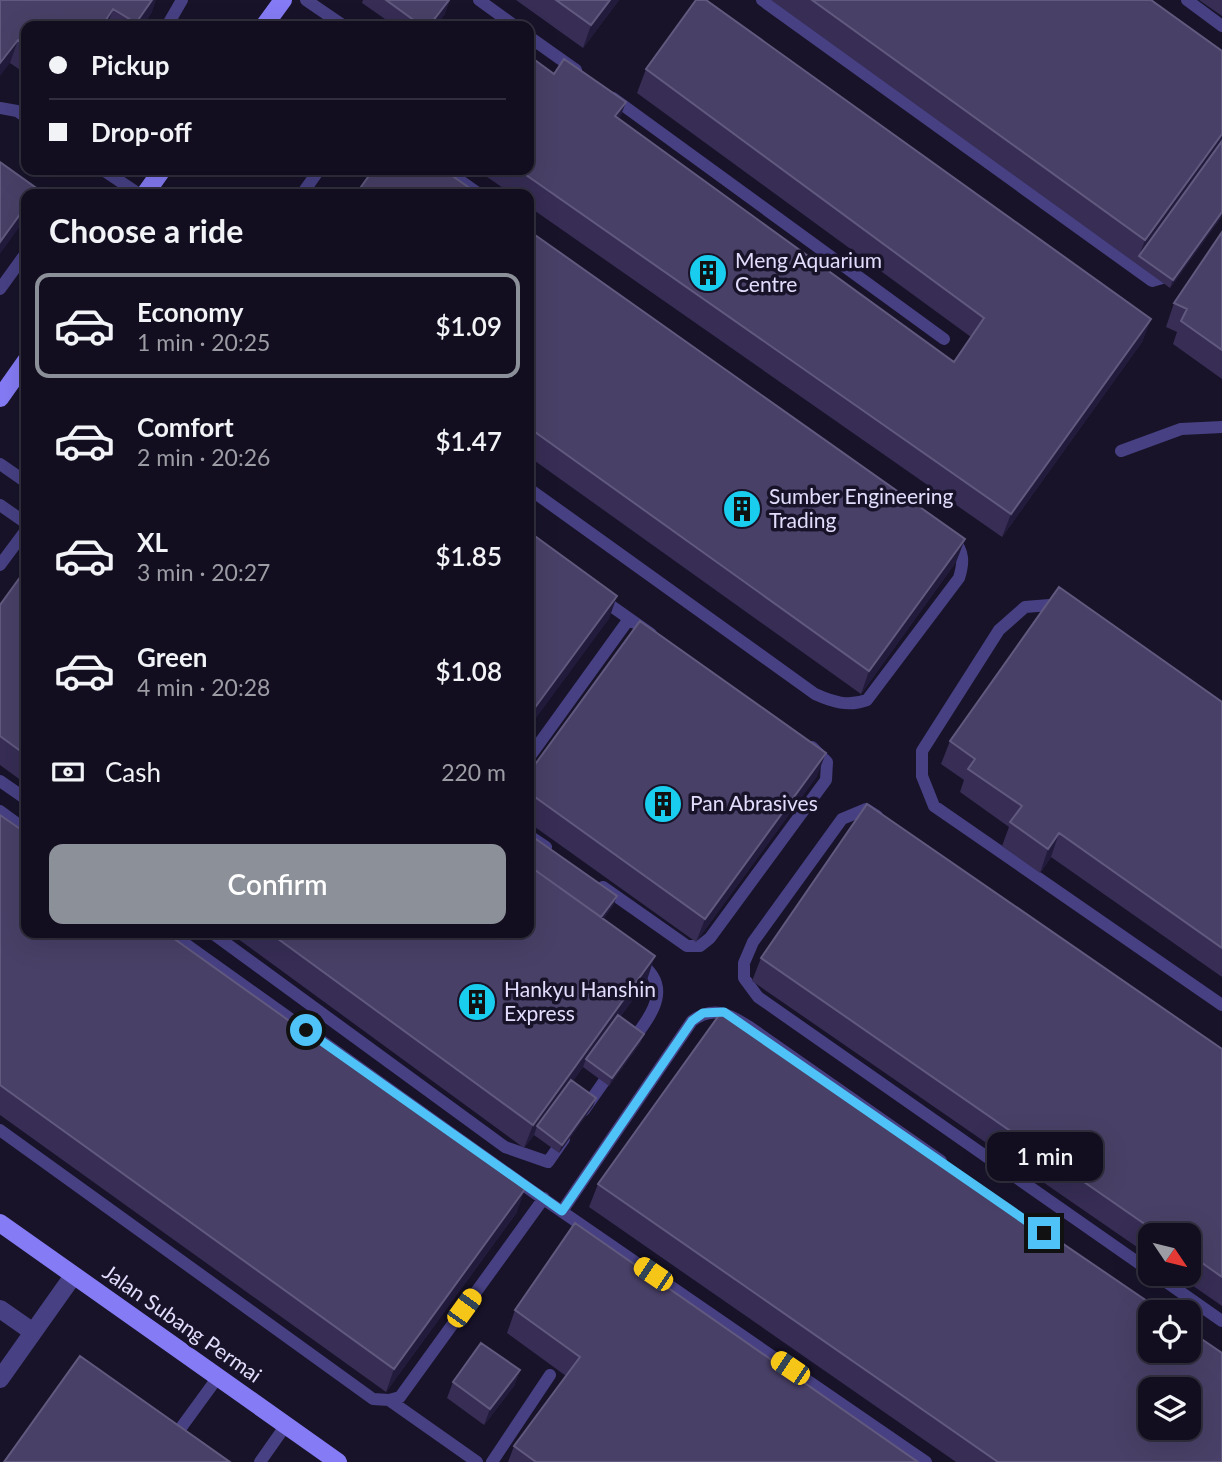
<!DOCTYPE html>
<meta charset="utf-8">
<style>
:root{--surface:#120e1f;--page:#1f1c2c;--text:#f1f3f6;--muted:#9c9ca4;--line:#312e3d;--accent:#8c9099}
body{margin:0;font-family:Lato,sans-serif;background:var(--page);color:var(--text);height:100vh;display:flex;flex-direction:column;font-size:26px;white-space:nowrap}
*{box-sizing:border-box;margin:0}
p{font-size:23px;color:var(--muted)}
.icon{flex:none;width:38px;height:38px;fill:none;stroke:currentColor;stroke-width:2;stroke-linecap:round;stroke-linejoin:round}
.map{position:relative;flex:1;overflow:hidden}
.side{position:absolute;left:21px;top:189px;width:513px;height:749px;display:flex;flex-direction:column;background:var(--surface);border-radius:14px;box-shadow:0 7px 28px #0002,0 0 0 2px var(--line)}
.side>*{flex:none}
.banner{position:absolute;left:21px;top:21px;width:513px;height:154px;border-radius:14px;box-shadow:0 7px 28px #0002,0 0 0 2px var(--line);display:grid;align-content:center;height:154px;padding:0 28px;background:var(--surface)}
.needle{width:46px;rotate:125deg}
.buttons{position:absolute;left:1138px;top:1223px;display:grid;gap:14px}
.buttons a{display:grid;place-items:center;width:63px;height:63px;border-radius:14px;background:var(--surface);box-shadow:0 7px 28px #0002,0 0 0 2px var(--line);font-size:35px}
.end{position:absolute;width:32px;height:32px;margin:-16px;border:9px solid #4fc3f7;background:#111;box-shadow:0 0 0 4px #111}
.from{border-radius:50%}
.bubble{position:absolute;height:49px;border-radius:14px;background:var(--surface);box-shadow:0 7px 28px #0002,0 0 0 2px var(--line);font-size:23px;font-weight:600;line-height:49px;text-align:center}
.car{position:absolute;width:21px;height:42px;margin:-21px -10px;border-radius:9px;box-shadow:0 0 5px 2px #0007;background:linear-gradient(#f5c518 24%,#345 0 40%,#f5c518 0 76%,#345 0 86%,#f5c518 0)}
.banner b{display:flex;align-items:center;gap:24px;height:66px;font-size:26px}
.banner b+b{border-top:2px solid var(--line)}
.banner i{width:18px;height:18px;background:var(--text)}
ul{padding:0;list-style:none}
li{display:flex;align-items:center;gap:21px;height:105px;margin:0 14px 10px;padding:0 14px;border:4px solid transparent;border-radius:14px}
li div{flex:1}
li b{display:block;font-size:26px}
li em{font-style:normal;font-weight:600}
li.selected{border-color:var(--accent)}
li>.icon{width:63px;height:63px;stroke-width:1.5}
h2{padding:0 28px;font-size:32px;line-height:84px}
.pay{display:flex;align-items:center;gap:18px;height:77px;padding:0 28px;font-size:26px}
.pay p{margin-inline-start:auto}
.cta{display:flex;gap:14px;margin-top:auto;padding:14px 28px}
.cta a{flex:1;height:80px;border-radius:14px;background:var(--accent);color:#fff;font-size:28px;font-weight:600;line-height:80px;text-align:center}
.map>svg:first-child{display:block}
.lines{fill:none;stroke-linecap:round;stroke-linejoin:round}
.lane{stroke:#474184;stroke-width:12}
.street{stroke:#474184;stroke-width:18}
.secondary{stroke:#857bf5;stroke-width:18}
.wall{fill:#372d55}
.shaded-wall{fill:#231b3c}
.building{fill:#494067;stroke:#61597e;stroke-width:2;fill-rule:evenodd}
.route{stroke:#4fc3f7;stroke-width:9}
.labels{text-anchor:middle;stroke-width:7;stroke-linejoin:round;paint-order:stroke}
.poi-label{font-size:21px;fill:#e2ddfc;stroke:#181329;text-anchor:start}
.street-label{font-size:21px;fill:#e2ddfc;stroke:#181329}
</style>
<div class="map">
<svg width="1222" height="1462" viewBox="0 0 1222 1462">
<rect width="100%" height="100%" fill="#181329"/>
<g class="lines">
<path class="lane" d="M306 0 344 26
M479 0 515 26
M762 0 1152 281 1166 277 1170 271
M1187 0 1222 26
M167 26 182 0
M528 36 576 70
M613 98 944 339
M0 108 17 111 26 117
M103 170 139 194
M445 170 479 194
M302 194 319 170
M0 289 26 253
M1121 451 1181 429 1222 427
M0 464 26 482
M528 488 815 694C833 702 848 707 867 700L959 578C964 562 964 552 953 539
M0 505 26 523
M0 565 26 530
M600 598 651 634
M1062 604 1025 607 999 630 922 751V776L934 806 1222 1005
M528 759 629 619
M0 781 26 799
M0 811 26 830
M877 816 866 809 842 819 753 942 744 963V978L758 997 1150 1271
M528 835 546 847
M603 887 687 946H700L710 938 826 780 827 762 812 747
M170 933 532 1191 926 1462
M212 933 505 1147 548 1162 564 1139
M630 1044C650 1016 675 988 639 962
M584 1110 612 1070
M0 1130 373 1399 389 1400 400 1397 544 1198
M562 1211 692 1021C713 1006 727 1013 748 1026L941 1161
M1155 1274 1222 1321
M389 1400 477 1462
M156 1462 218 1377
M260 1462 286 1425
M492 1462 550 1375"/>
<path class="street" d="M0 1309 33 1332
M0 1379 73 1276"/>
<path class="secondary" d="M264 26 283 0
M145 194 162 170
M0 398 26 361
M0 1223 338 1462"/>
</g>
<path class="wall" d="M0 0 152 12 142 26H26V74L10 63Z
M363 0H450L444 15 436 26H395L362 3Z
M516 0H619L583 48Z
M771 0H1151L1222 51V216L1170 288Z
M1199 0H1222V16Z
M646 69 1151 319 1142 342 1002 537 528 206V194H512L477 170H528L554 74 626 102 619 119 954 362 971 337 637 93Z
M528 230 965 539 956 562 861 694 528 456Z
M1222 232V379L1173 344 1177 332 1166 327 1174 303Z
M26 569V784L0 765V605Z
M1222 702V977L1051 857 1040 873 1002 846 1009 827 960 792 964 780 941 764 950 741Z
M528 774 817 776 696 942 528 822Z
M0 815 517 1212 386 1392 0 1115Z
M614 904 603 919 647 980 620 1017 641 1042 609 1086 583 1067 573 1081 596 1098 593 1106 559 1153 534 1135 524 1148 230 933H528Z
M761 958 1222 1049V1306L1176 1274H1188V1236H1150V1256L752 981Z
M598 1184 1222 1462H956L589 1207Z
M515 1310 918 1462H508L514 1446 566 1376 507 1333Z
M520 1370 514 1386 484 1425 447 1398 453 1382Z"/>
<path class="shaded-wall" d="M152 0H156L152 12 142 26H135Z
M450 0 444 15 436 26H429Z
M610 0H619L583 48 591 25Z
M113 9 107 26H102Z
M18 40 10 63 0 76V63Z
M626 102 617 125 615 116Z
M1222 134V145L1139 256 1145 240Z
M26 206V218L0 254V242Z
M1222 212V216L1170 288 1173 280Z
M1151 319 1142 342 1002 537 1011 514Z
M965 539 956 562 861 694 869 671Z
M617 596 609 619 528 729V717Z
M826 753 817 776 696 942 705 919Z
M1059 833 1051 857 1040 873 1048 849Z
M617 896 614 904 589 939 592 931Z
M655 956 647 980 588 1060 586 1059 583 1067 539 1128 537 1126 534 1135 524 1148 533 1125Z
M644 1034 641 1042 609 1086 612 1078Z
M596 1098 593 1106 559 1153 562 1145Z
M525 1189 517 1212 386 1392 394 1369Z
M520 1370 514 1386 484 1425 490 1409Z"/>
<path class="building" d="M0 0H152L136 23 113 9 102 26H26V45L18 40 0 63Z
M386 0H449L429 26H422Z
M556 0H610L591 25Z
M696 0H706L1151 319 1011 514 519 170H528V55L554 74 564 59 626 102 615 116 954 362 984 318 646 69Z
M812 0H1151L1222 51V134L1145 240Z
M1222 141V212L1173 280 1139 256Z
M0 162 39 190 35 194H26V206L0 242Z
M373 170H444L478 194H356Z
M528 230 965 539 869 671 528 427Z
M1222 232V350L1181 321 1187 309 1174 303Z
M528 531 617 596 528 717Z
M26 569V755L0 736V605Z
M1059 587 1222 702V948L1059 833 1048 849 1010 822 1022 806 968 769 975 759 950 741Z
M640 621 826 753 705 919 528 792V774Z
M867 804 1222 1049V1277L1188 1253V1236H1162L761 958Z
M0 815 26 833V933H166L525 1189 394 1369 0 1085Z
M533 837 617 896 601 917 528 865V844Z
M528 865 655 956 533 1125 270 933H528Z
M722 1011 1163 1312H1150V1351H1188V1330L1222 1353V1462H998L598 1184ZM1150 1390H1188V1428H1150Z
M618 1015 644 1034 612 1078 586 1059Z
M571 1080 596 1098 562 1145 537 1126Z
M575 1223 918 1462H536L514 1446 580 1357 515 1310Z
M481 1343 520 1370 490 1409 453 1382Z
M80 1356 230 1462H4Z"/>
<g class="lines">
<path class="route" d="M306 1030 562 1211 692 1021 703 1013 724 1012 1044 1233"/>
</g>
<defs>
<symbol id="building-disc" viewBox="-11 -11 22 22"><circle r="9.5" fill="#18cdee" stroke="#181329"/><path d="M-4-6H4V6H1V3H-1V6H-4ZM-2.5-4.3h1.7v1.8h-1.7ZM.8-4.3h1.7v1.8H.8ZM-2.5-1h1.7V.8h-1.7ZM.8-1h1.7V.8H.8Z" fill="#111"/></symbol>
</defs>
<g fill-rule="evenodd">
<use href="#building-disc" x="686" y="251" width="44" height="44"/>
<use href="#building-disc" x="720" y="487" width="44" height="44"/>
<use href="#building-disc" x="641" y="782" width="44" height="44"/>
<use href="#building-disc" x="455" y="980" width="44" height="44"/>
</g>
<g class="labels">
<g class="poi-label">
<text x="735" y="268">Meng Aquarium<tspan x="735" dy="24">Centre</tspan></text>
<text x="769" y="504">Sumber Engineering<tspan x="769" dy="24">Trading</tspan></text>
<text x="690" y="811">Pan Abrasives</text>
<text x="504" y="997">Hankyu Hanshin<tspan x="504" dy="24">Express</tspan></text>
</g>
<g class="street-label">
<text transform="translate(182 1324) rotate(35)" y="7">Jalan Subang Permai</text>
</g>
</g>
</svg>
<div class="buttons">
<a><svg class="needle" viewBox="-14 -14 28 28"><path d="M0-13l5 13h-10z" fill="#e53935"/><path d="M0 13l5-13h-10z" fill="#9c9ca4"/></svg></a>
<a><svg class="icon" aria-label="locate" viewBox="0 0 24 24"><circle cx="12" cy="12" r="6"/><path d="M12 2v4M12 18v4M2 12h4M18 12h4"/></svg></a>
<a><svg class="icon" aria-label="layers" viewBox="0 0 24 24"><path d="M12 4l9 5-9 5-9-5zM3 14l9 5 9-5"/></svg></a>
</div>
<i class="end from" style="left:306px;top:1030px"></i>
<i class="end" style="left:1044px;top:1233px"></i>
<div class="bubble" style="left:987px;top:1132px;width:116px">1 min</div>
<i class="car" style="left:653px;top:1274px;rotate:304deg"></i>
<i class="car" style="left:464px;top:1308px;rotate:36deg"></i>
<i class="car" style="left:790px;top:1368px;rotate:304deg"></i>
<div class="banner">
<b><i class="from"></i>Pickup</b>
<b><i></i>Drop-off</b>
</div>
<section class="side">
<h2>Choose a ride</h2>
<ul>
<li class="selected"><svg class="icon" aria-label="car" viewBox="0 0 24 24"><path d="M5 17H2v-5l4-1 3-4h7l3 4 3 1v5h-3M9 17h6M6 11h13"/><circle cx="7" cy="17" r="2"/><circle cx="17" cy="17" r="2"/></svg><div><b>Economy</b><p>1 min · 20:25</p></div><em>$1.09</em></li>
<li><svg class="icon" aria-label="car" viewBox="0 0 24 24"><path d="M5 17H2v-5l4-1 3-4h7l3 4 3 1v5h-3M9 17h6M6 11h13"/><circle cx="7" cy="17" r="2"/><circle cx="17" cy="17" r="2"/></svg><div><b>Comfort</b><p>2 min · 20:26</p></div><em>$1.47</em></li>
<li><svg class="icon" aria-label="car" viewBox="0 0 24 24"><path d="M5 17H2v-5l4-1 3-4h7l3 4 3 1v5h-3M9 17h6M6 11h13"/><circle cx="7" cy="17" r="2"/><circle cx="17" cy="17" r="2"/></svg><div><b>XL</b><p>3 min · 20:27</p></div><em>$1.85</em></li>
<li><svg class="icon" aria-label="car" viewBox="0 0 24 24"><path d="M5 17H2v-5l4-1 3-4h7l3 4 3 1v5h-3M9 17h6M6 11h13"/><circle cx="7" cy="17" r="2"/><circle cx="17" cy="17" r="2"/></svg><div><b>Green</b><p>4 min · 20:28</p></div><em>$1.08</em></li>
</ul>
<div class="pay"><svg class="icon" aria-label="cash" viewBox="0 0 24 24"><path d="M3 7h18v10H3z"/><circle cx="12" cy="12" r="2"/></svg>Cash<p>220 m</p></div>
<div class="cta"><a>Confirm</a></div>
</section>
</div>
